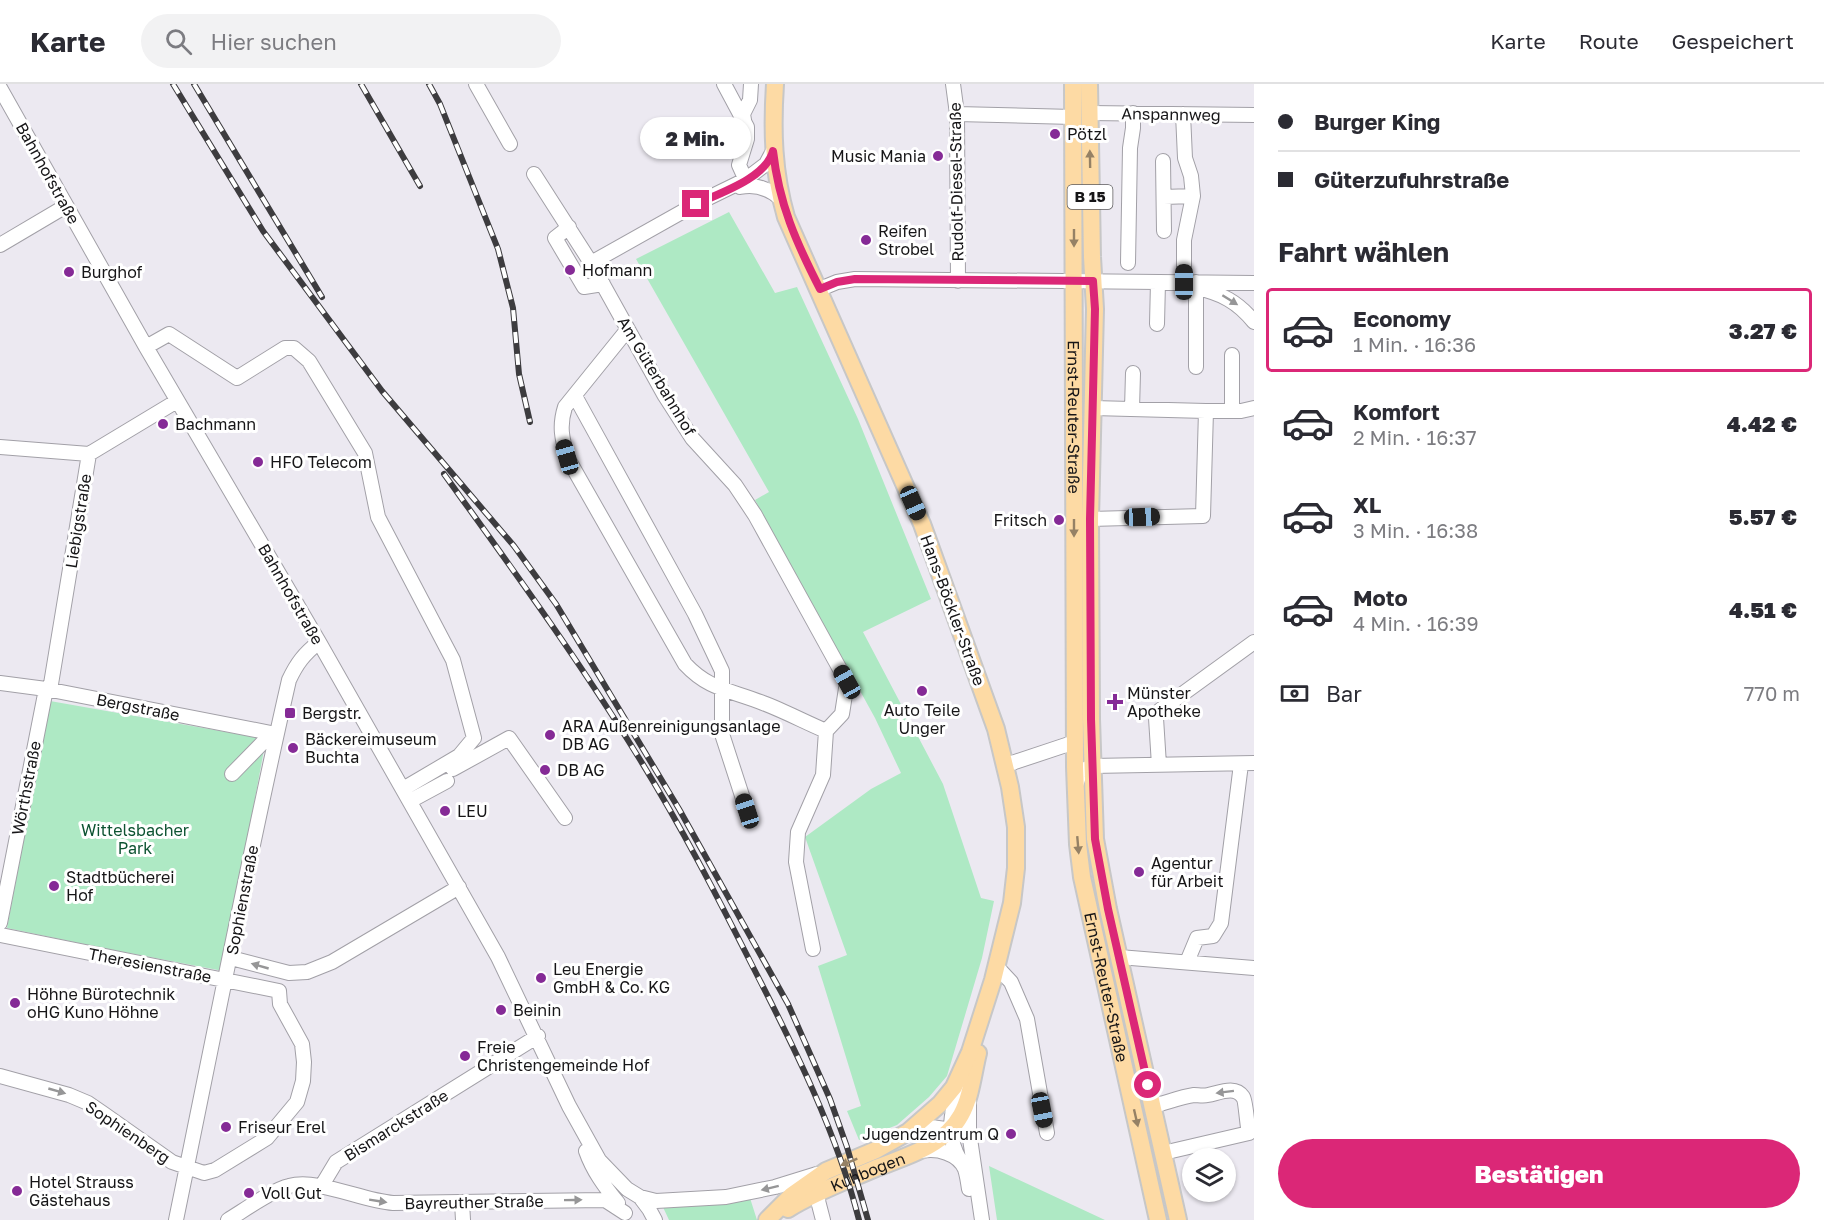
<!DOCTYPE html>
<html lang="de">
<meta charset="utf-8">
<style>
:root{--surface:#fff;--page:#f2f2f3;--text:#2b2b33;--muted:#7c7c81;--line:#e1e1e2;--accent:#db2777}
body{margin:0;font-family:"Golos Text",sans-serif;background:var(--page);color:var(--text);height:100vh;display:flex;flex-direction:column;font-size:22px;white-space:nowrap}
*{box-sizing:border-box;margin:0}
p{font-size:20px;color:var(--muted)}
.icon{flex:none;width:33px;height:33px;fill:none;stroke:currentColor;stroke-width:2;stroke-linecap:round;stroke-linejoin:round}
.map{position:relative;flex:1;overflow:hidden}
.sheet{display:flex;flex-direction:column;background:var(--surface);width:570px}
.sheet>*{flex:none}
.guide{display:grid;align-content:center;height:132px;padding:0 24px;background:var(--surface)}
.buttons{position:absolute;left:1182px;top:1064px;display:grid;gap:12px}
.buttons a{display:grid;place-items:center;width:54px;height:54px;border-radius:50%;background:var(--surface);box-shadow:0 2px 4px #0004;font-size:30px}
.end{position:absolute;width:27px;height:27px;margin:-14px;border:8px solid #db2777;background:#fff;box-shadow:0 0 0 3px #fff}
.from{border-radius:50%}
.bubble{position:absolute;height:42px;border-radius:21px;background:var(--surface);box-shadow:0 2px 4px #0004;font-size:20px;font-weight:800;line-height:42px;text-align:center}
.car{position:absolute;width:18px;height:36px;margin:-18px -9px;border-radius:8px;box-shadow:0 0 4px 2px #0007;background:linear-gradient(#222 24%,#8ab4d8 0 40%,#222 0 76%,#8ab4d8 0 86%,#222 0)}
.guide b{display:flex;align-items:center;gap:21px;height:57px;font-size:22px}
.guide b+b{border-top:2px solid var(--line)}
.guide i{width:15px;height:15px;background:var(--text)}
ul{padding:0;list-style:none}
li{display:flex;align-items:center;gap:18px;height:84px;margin:0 12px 9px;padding:0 12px;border:3px solid transparent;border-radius:6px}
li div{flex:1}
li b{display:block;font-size:22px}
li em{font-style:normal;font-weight:800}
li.on{border-color:var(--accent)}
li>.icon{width:54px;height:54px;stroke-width:1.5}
h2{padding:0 24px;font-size:27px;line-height:72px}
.pay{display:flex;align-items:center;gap:15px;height:66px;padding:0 24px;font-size:22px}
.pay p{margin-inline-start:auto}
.action{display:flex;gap:12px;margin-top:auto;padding:12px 24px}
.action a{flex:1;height:69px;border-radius:36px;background:var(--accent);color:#fff;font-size:24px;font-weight:800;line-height:69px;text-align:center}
header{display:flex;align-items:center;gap:36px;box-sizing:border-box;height:84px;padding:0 30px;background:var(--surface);border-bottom:2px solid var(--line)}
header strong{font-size:28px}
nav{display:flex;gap:33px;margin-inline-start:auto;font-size:21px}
.search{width:420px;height:54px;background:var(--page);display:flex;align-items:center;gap:15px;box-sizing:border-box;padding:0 21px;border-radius:33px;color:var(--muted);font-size:22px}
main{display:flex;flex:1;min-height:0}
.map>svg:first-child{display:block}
.green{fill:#aee9c4}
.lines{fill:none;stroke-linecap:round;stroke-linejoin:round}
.minor-casing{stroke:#a2a0a7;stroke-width:16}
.major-casing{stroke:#c7c7c7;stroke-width:20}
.minor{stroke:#fff;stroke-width:14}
.major{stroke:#fddaa4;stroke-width:16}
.rail-casing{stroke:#3d3c3f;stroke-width:6}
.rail{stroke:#fff;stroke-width:4;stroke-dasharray:11;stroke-linecap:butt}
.oneway{fill:#958165}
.oneway2{fill:#969697}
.route{stroke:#db2777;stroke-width:8}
.poi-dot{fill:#852a96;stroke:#fff;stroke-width:2}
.labels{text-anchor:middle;stroke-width:6;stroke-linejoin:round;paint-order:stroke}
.shield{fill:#fff;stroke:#5c5b5d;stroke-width:1.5}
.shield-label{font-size:15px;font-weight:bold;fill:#161517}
.street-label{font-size:16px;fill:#161517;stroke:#fff}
.poi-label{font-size:16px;fill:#161517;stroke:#fff;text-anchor:start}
.park-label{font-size:16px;fill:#0d5332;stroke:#fff}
</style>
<header>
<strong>Karte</strong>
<div class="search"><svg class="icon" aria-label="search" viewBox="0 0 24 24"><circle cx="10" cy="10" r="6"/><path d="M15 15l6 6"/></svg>Hier suchen</div>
<nav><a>Karte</a><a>Route</a><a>Gespeichert</a></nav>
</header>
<main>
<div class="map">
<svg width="1254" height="1136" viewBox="0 0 1254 1136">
<rect width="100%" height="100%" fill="#ece9f1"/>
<path class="green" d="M729 128 775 209 797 203 858 335 931 515 863 548 943 700 981 814 994 817 982 874 947 992 929 1013 897 1041 859 1056 847 1027 861 1022 818 882 847 871 805 753 871 705 901 689 875 634 755 416 769 408 636 175Z
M50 617 266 655 223 887 98 863 7 844Z
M989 1082 1105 1136H997Z
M750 1114 757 1136H669L662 1121Z"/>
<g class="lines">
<defs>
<path id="minor" d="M476 0 510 60
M724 0 747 43V55L739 81 748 101
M953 0 957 30 958 197
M0 4 146 263 319 558 498 873 569 1022 599 1076 627 1105 640 1113 656 1117 726 1113 775 1103 817 1090
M1089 29 1254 31
M957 30 1073 33
M1183 30 1185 74 1191 92 1193 112 1184 156V198
M744 36 743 30 750 16 751 0
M1163 77 1164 147
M534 90 591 179 665 312 692 354 735 401 755 431 847 598 842 630 826 647
M740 103C755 100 770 105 781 115
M1164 113 1193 112
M569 143 555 154 584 203 603 200
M0 161 66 122
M591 179 696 120 745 96 766 80 773 67
M1128 179 1130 64 1133 44V29
M1196 198V283
M1196 204C1221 209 1238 218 1254 238
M820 205 837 198 855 195 1254 199
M1157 240 1158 198
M628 245 565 323C559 342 562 354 567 373L685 580C709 606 731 606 763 619 784 627 805 638 826 647
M146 263 169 250 237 294 285 264H294L309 277 365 369 378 433 453 576 474 654 459 672 403 705
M575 312 695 530 722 587V650L747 727
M1093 324 1206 327H1241L1254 324
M1132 325 1133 289
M1232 327V271
M0 363 89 370
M1090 435 1203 432 1206 327
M0 599 46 605 276 650
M50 606 89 370 177 317
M1006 681 1075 658
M1159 681 1156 634 1159 627 1254 558
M453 685 509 654 565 734
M232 690 272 649
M1076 701 1081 687 1092 682 1254 679
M410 717 447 697
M0 839 46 605
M1 851 279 907
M813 865 796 778 798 748 823 691 826 647
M1119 873 1254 884
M231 874 289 889 307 888 332 878 459 803
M1187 878 1197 854 1213 852 1221 839 1241 680
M997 883 1011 898 1027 935 1047 1049
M0 992 69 1011 88 1019 104 1030 172 1078 204 1089 215 1086 267 1054 297 1018 303 997 304 978 302 960 280 920 279 907
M969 1019V1048L982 1136
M1153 1022C1166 1019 1180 1013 1194 1011 1198 1011 1203 1012 1208 1011 1219 1009 1235 1001 1243 1013 1246 1017 1247 1042 1249 1049L1163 1069
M911 1047C926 1041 940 1042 956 1049
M586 1067C593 1087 605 1103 618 1119
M922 1067C937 1064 958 1069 965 1085 967 1091 968 1098 969 1105
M960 1076C944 1050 953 1023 960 996
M321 1103 336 1078 538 952
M816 1109 823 1136
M640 1113 649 1125 655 1136
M462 1118 463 1136
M176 1136C213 956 248 775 289 596 297 579 304 570 319 558
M228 1136C243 1127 274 1105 289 1102 318 1094 362 1117 393 1119L605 1116 625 1129"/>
<g id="major">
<path id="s1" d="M1073 0 1075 683 1078 760 1082 793 1158 1136"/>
<path d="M1089 0 1092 173 1095 225 1090 435 1091 635 1095 755 1108 825 1178 1136"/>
<path id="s2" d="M788 1125C815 1108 846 1097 876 1084 907 1072 944 1062 961 1031 971 1013 973 989 978 969"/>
<path d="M767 1136 792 1111 826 1087 876 1066 908 1048 940 1020 954 1003 970 968 993 896 1012 819 1016 784V743L1010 703 996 645 922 440 786 133C773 88 772 46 775 0"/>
</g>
</defs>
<use href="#minor" class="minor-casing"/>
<use href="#major" class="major-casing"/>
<use href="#minor" class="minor"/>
<use href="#major" class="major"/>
<defs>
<path id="rail" d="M173 0 263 147 382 307 514 462 556 520 679 725 788 920 830 1015 847 1063 868 1136
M194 0 322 213
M361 0 420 102
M429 0 440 20 498 165 513 224 519 290 530 338
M444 390C511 483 579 576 639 674 681 742 718 814 754 885 795 965 837 1049 859 1136"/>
</defs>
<use href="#rail" class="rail-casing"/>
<use href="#rail" class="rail"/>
</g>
<defs><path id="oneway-solid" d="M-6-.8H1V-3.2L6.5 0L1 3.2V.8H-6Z" transform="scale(1.5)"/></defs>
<g class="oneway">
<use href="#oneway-solid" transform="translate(1090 75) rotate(-91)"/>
<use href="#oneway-solid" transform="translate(1074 154) rotate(90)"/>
<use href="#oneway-solid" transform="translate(1074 444) rotate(90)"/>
<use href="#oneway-solid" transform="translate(1078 761) rotate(85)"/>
<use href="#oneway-solid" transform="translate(1136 1034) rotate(77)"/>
<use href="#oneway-solid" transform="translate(849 1078) rotate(158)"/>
</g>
<g class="oneway2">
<use href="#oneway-solid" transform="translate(1230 216) rotate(32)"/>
<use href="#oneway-solid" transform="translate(260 882) rotate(-164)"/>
<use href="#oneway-solid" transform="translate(57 1007) rotate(16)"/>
<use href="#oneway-solid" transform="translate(1225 1008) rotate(173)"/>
<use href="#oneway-solid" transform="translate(770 1104) rotate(166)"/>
<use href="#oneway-solid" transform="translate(573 1116) rotate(-1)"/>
<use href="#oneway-solid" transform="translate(378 1117) rotate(9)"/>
</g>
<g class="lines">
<path class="route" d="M696 120C720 109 766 94 773 67 779 120 796 158 820 205L837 198 855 195 1093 197 1095 225 1090 435 1091 635 1095 755 1108 825 1148 1001"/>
</g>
<g class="poi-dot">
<circle cx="1055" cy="50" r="6"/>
<circle cx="938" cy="72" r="6"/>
<circle cx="866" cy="156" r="6"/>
<circle cx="570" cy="186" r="6"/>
<circle cx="69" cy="188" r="6"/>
<circle cx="163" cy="340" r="6"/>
<circle cx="258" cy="378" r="6"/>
<circle cx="1059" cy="436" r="6"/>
<circle cx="922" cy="607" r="6"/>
<path d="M1112 609h6v6h6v6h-6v6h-6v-6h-6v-6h6z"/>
<rect x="284" y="623" width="12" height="12" rx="3"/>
<circle cx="550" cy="651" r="6"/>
<circle cx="293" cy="664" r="6"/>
<circle cx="545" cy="686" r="6"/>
<circle cx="445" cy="727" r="6"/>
<circle cx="1139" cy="788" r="6"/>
<circle cx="54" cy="802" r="6"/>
<circle cx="541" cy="894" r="6"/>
<circle cx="15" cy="919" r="6"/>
<circle cx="501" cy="926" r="6"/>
<circle cx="465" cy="972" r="6"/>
<circle cx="226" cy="1043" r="6"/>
<circle cx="1011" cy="1050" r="6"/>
<circle cx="17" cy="1107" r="6"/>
<circle cx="249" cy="1109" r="6"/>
</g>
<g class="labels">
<rect class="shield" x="1067.5" y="101" width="45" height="24" rx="4.5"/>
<g class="shield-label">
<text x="1090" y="118">B 15</text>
</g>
<g class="street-label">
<text transform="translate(1171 30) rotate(1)" y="6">Anspannweg</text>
<text transform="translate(48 89) rotate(61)" y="6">Bahnhofstraße</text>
<text transform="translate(956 98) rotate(-91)" y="6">Rudolf-Diesel-Straße</text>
<text transform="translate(657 292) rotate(59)" y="6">Am Güterbahnhof</text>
<text dy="6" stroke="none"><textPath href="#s1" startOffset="333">Ernst-Reuter-Straße</textPath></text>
<text transform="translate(78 437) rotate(-81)" y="6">Liebigstraße</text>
<text transform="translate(291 510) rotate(60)" y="6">Bahnhofstraße</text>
<text transform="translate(953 526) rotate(70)" y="6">Hans-Böckler-Straße</text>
<text transform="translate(138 623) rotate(11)" y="6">Bergstraße</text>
<text transform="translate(26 704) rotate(-79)" y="6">Wörthstraße</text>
<text transform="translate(242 816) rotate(-79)" y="6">Sophienstraße</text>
<text transform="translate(150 881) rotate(11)" y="6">Theresienstraße</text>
<text dy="6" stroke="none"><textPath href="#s1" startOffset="906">Ernst-Reuter-Straße</textPath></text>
<text transform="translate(396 1041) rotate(-32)" y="6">Bismarckstraße</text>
<text transform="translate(128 1048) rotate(34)" y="6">Sophienberg</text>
<text dy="6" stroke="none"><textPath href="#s2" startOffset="88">Kuhbogen</textPath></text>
<text transform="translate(474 1118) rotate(-1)" y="6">Bayreuther Straße</text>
</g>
<g class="poi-label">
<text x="1067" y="56">Pötzl</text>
<text x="926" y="78" text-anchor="end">Music Mania</text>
<text x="878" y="153">Reifen<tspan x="878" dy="18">Strobel</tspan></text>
<text x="582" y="192">Hofmann</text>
<text x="81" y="194">Burghof</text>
<text x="175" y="346">Bachmann</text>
<text x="270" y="384">HFO Telecom</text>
<text x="1047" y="442" text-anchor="end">Fritsch</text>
<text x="1127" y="615">Münster<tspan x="1127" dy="18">Apotheke</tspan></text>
<text x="922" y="632" text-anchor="middle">Auto Teile<tspan x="922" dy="18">Unger</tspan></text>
<text x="302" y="635">Bergstr.</text>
<text x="562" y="648">ARA Außenreinigungsanlage<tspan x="562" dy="18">DB AG</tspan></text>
<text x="305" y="661">Bäckereimuseum<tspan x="305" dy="18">Buchta</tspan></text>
<text x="557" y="692">DB AG</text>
<text x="457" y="733">LEU</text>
<text x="1151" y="785">Agentur<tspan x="1151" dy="18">für Arbeit</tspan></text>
<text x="66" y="799">Stadtbücherei<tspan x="66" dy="18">Hof</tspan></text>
<text x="553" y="891">Leu Energie<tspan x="553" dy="18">GmbH &amp; Co. KG</tspan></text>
<text x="27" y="916">Höhne Bürotechnik<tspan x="27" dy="18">oHG Kuno Höhne</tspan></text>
<text x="513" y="932">Beinin</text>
<text x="477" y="969">Freie<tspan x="477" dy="18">Christengemeinde Hof</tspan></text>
<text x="238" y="1049">Friseur Erel</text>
<text x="999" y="1056" text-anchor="end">Jugendzentrum Q</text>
<text x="29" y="1104">Hotel Strauss<tspan x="29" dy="18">Gästehaus</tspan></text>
<text x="261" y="1115">Voll Gut</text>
</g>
<g class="park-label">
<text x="135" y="752">Wittelsbacher<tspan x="135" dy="18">Park</tspan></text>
</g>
</g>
</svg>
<div class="buttons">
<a><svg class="icon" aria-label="layers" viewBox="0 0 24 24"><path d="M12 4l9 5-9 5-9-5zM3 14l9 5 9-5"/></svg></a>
</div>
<i class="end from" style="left:1148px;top:1001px"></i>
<i class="end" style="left:696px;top:120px"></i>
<div class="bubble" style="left:640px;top:33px;width:111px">2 Min.</div>
<i class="car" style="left:1184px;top:198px;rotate:0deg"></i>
<i class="car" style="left:567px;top:373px;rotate:344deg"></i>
<i class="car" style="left:913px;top:419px;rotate:156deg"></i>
<i class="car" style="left:1142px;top:433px;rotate:88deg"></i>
<i class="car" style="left:847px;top:598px;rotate:331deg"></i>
<i class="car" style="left:747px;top:727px;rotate:342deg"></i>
<i class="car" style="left:1042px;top:1026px;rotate:169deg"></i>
</div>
<section class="sheet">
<div class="guide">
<b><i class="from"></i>Burger King</b>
<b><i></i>Güterzufuhrstraße</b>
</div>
<h2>Fahrt wählen</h2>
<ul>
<li class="on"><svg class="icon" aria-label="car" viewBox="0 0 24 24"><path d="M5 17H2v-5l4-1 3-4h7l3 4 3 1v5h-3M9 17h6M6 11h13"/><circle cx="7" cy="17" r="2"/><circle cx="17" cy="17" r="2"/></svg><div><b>Economy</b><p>1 Min. · 16:36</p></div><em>3.27 €</em></li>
<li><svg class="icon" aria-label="car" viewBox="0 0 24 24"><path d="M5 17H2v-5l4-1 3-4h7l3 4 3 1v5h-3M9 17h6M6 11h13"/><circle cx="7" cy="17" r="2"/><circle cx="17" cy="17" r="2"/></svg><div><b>Komfort</b><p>2 Min. · 16:37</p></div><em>4.42 €</em></li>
<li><svg class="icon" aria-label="car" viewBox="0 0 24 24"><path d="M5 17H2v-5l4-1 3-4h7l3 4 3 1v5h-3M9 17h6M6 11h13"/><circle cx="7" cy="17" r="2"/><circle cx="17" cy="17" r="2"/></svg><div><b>XL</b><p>3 Min. · 16:38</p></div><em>5.57 €</em></li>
<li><svg class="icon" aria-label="car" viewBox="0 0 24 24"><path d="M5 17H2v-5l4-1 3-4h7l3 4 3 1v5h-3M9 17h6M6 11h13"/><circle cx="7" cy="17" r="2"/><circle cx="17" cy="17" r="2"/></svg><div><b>Moto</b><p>4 Min. · 16:39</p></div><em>4.51 €</em></li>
</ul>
<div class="pay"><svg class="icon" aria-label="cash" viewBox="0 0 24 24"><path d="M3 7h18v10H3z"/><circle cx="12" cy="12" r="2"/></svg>Bar<p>770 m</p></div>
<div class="action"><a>Bestätigen</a></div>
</section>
</main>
